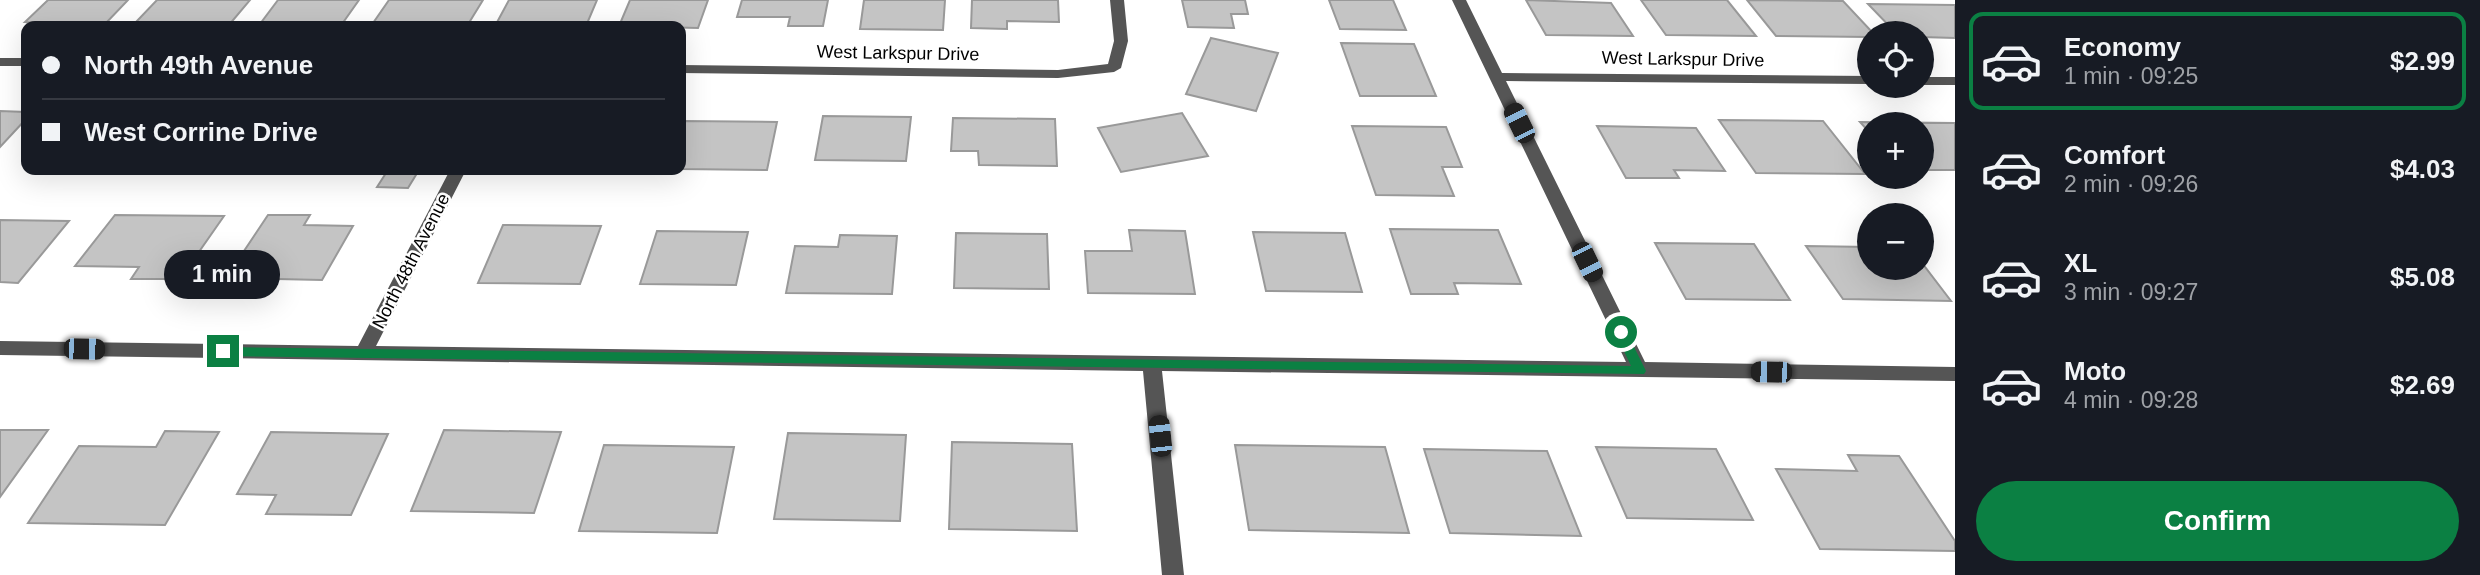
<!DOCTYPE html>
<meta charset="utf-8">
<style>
:root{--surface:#171b24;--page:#242831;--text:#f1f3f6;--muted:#9ea1a6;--line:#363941;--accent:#0b8043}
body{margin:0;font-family:Arial,sans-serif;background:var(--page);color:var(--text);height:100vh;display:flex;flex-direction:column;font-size:26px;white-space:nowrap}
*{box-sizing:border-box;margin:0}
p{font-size:23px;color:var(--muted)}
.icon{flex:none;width:38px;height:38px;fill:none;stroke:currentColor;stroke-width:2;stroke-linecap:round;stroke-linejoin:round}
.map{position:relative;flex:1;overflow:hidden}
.sheet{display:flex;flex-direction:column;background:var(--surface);width:525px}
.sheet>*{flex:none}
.hud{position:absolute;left:21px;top:21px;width:665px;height:154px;border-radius:14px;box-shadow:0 7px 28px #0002;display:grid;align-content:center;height:154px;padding:0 21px;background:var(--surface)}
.fabs{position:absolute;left:1857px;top:21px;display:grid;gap:14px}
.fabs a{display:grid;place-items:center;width:77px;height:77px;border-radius:50%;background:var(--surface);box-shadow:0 7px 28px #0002;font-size:35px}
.end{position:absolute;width:32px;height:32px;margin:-16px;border:9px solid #0b8043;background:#fff;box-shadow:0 0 0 4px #fff}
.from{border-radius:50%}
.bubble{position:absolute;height:49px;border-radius:24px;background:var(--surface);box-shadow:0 7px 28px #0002;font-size:23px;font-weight:700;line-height:49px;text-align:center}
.car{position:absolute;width:21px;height:42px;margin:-21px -10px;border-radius:9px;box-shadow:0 0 5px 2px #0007;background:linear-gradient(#222 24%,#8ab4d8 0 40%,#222 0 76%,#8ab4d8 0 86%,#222 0)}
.hud b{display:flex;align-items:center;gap:24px;height:66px;font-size:26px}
.hud b+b{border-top:2px solid var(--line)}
.hud i{width:18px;height:18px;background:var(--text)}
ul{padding:12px 0 0;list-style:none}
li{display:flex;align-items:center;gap:21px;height:98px;margin:0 14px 10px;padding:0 7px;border:4px solid transparent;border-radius:14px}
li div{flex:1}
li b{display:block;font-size:26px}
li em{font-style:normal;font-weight:700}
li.active{border-color:var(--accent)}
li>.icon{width:63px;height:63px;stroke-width:1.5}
.action{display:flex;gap:14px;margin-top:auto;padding:14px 21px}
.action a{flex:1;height:80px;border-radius:42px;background:var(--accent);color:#fff;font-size:28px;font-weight:700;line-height:80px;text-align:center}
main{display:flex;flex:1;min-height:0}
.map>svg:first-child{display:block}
.building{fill:#c4c4c4;stroke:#999;stroke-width:2}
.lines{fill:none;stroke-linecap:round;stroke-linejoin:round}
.minor{fill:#555;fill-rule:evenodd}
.route{fill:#0b8043}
.labels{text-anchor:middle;stroke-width:5;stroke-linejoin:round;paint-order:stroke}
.street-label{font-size:18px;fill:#000;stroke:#fff}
</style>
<main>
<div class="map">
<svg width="1955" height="575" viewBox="0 0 1955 575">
<rect width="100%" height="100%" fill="#fff"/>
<path class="building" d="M48 0H128L106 23 25 22Z
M157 0H250L229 25 135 23Z
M278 0H359L342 24H260Z
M389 0H483L467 26H371Z
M509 0H597L586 26H495Z
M630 0H708L698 28 619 26Z
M742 0H828L823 26H788L790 17H737Z
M864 0H945L943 30 860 29Z
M972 0H1058L1059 22 1007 21V29L971 28Z
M1182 0H1245L1248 14H1231L1234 28 1188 27Z
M1329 0H1393L1406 30 1340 29Z
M1526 0 1611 3 1633 36 1546 35Z
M1641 0H1727L1756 36 1666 35Z
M1747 0 1843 1 1873 33H1869V37L1776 36Z
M1868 4 1955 5V38L1922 37V33H1896Z
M1211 38 1278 53 1256 111 1186 94Z
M1341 43 1414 44 1436 96H1360Z
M0 111 26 112V119L0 147Z
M1182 113 1208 156 1121 172 1098 128Z
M823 116 911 117 906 161 815 160Z
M953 118 1055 119 1057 166 979 165 978 151H951Z
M1719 120 1823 121 1865 174 1756 173Z
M681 121 777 122 767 170 681 169Z
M1860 122 1955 123V170H1922V124H1869V132Z
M1352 126 1446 127 1462 167H1442L1454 196 1376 195Z
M1597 126 1696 128 1725 171 1674 170 1679 178H1626Z
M388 170H419L408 188 377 187Z
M115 215 224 216 180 279H131L139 267 75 266Z
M268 215H310L304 225 353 226 322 280 226 278Z
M0 220 69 221 18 283 0 282Z
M503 225 601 226 580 284 478 283Z
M1390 229 1498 230 1521 284 1454 283 1458 294H1411Z
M1129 230 1185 231 1195 294 1088 293 1085 251H1132Z
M657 231 748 232 736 285 640 284Z
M1253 232 1345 233 1362 292 1266 291Z
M956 233 1047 234 1049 289 954 288Z
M840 235 897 236 892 294 786 293 795 246 838 247Z
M1655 243 1754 244 1790 300 1686 299Z
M1806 246 1869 247V268H1922V263L1951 301 1843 299Z
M0 430H48L0 497Z
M444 430 561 432 534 513 411 511Z
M165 431 219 432 165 525 28 523 79 446 156 447Z
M271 432 388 434 351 515 266 514 276 495 237 494Z
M788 433 906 435 900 521 774 519Z
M952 442 1072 444 1077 531 949 529Z
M604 445 734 447 717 533 579 531Z
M1235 445 1385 447 1409 533 1249 530Z
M1596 447 1716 449 1753 520 1627 518Z
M1424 449 1547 451 1581 536 1450 533Z
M1848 455 1899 456 1955 541V551L1820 549 1776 469 1857 471Z"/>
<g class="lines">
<path class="minor" d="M1110 0H1124L1128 41 1121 68 1114 72 1058 78 681 73V65L1058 70 1108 64 1114 41Z
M1452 0H1466L1502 73 1869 76V84L1506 81 1645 362 1955 367V381L1162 371 1184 575H1162L1143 371 0 355V341L358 346 450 170H466L376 346 1626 362Z
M0 58H26V66H0Z
M1922 77H1955V85H1922Z"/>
</g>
<path class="route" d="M1621 327 1625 329 1646 371 1644 374 223 356 217 351 223 347 1631 366 1615 332Z"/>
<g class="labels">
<g class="street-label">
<text transform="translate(898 53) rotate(1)" y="6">West Larkspur Drive</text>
<text transform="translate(1683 59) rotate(1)" y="6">West Larkspur Drive</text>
<text transform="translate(411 261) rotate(-63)" y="6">North 48th Avenue</text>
</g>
</g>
</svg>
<div class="fabs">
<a><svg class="icon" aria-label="locate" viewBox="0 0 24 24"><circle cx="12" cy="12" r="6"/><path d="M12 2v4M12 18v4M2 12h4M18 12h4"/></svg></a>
<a>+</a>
<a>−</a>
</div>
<i class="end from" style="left:1621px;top:332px"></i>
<i class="end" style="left:223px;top:351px"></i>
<div class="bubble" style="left:164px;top:250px;width:116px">1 min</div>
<i class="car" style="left:1519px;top:123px;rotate:334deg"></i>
<i class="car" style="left:1587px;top:262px;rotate:154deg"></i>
<i class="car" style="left:84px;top:349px;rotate:91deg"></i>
<i class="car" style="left:1771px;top:372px;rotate:271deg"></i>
<i class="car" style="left:1160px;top:436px;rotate:354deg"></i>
<div class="hud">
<b><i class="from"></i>North 49th Avenue</b>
<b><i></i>West Corrine Drive</b>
</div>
</div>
<section class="sheet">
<ul>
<li class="active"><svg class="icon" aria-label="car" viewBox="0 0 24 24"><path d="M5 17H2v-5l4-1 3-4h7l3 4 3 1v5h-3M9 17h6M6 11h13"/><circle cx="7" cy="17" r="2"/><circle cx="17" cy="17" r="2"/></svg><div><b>Economy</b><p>1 min · 09:25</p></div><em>$2.99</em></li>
<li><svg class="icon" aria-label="car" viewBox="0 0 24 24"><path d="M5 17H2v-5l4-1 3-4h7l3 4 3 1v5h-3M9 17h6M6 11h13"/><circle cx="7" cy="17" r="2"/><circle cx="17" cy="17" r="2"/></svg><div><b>Comfort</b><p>2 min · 09:26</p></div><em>$4.03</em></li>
<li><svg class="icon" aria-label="car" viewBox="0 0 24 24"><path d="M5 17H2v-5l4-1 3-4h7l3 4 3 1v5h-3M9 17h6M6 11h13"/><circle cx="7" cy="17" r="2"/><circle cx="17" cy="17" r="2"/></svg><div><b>XL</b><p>3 min · 09:27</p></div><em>$5.08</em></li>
<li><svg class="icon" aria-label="car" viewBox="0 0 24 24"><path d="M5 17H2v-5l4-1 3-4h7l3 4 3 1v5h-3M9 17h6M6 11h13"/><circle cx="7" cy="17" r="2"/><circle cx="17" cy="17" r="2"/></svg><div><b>Moto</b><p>4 min · 09:28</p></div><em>$2.69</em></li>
</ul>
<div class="action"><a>Confirm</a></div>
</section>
</main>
